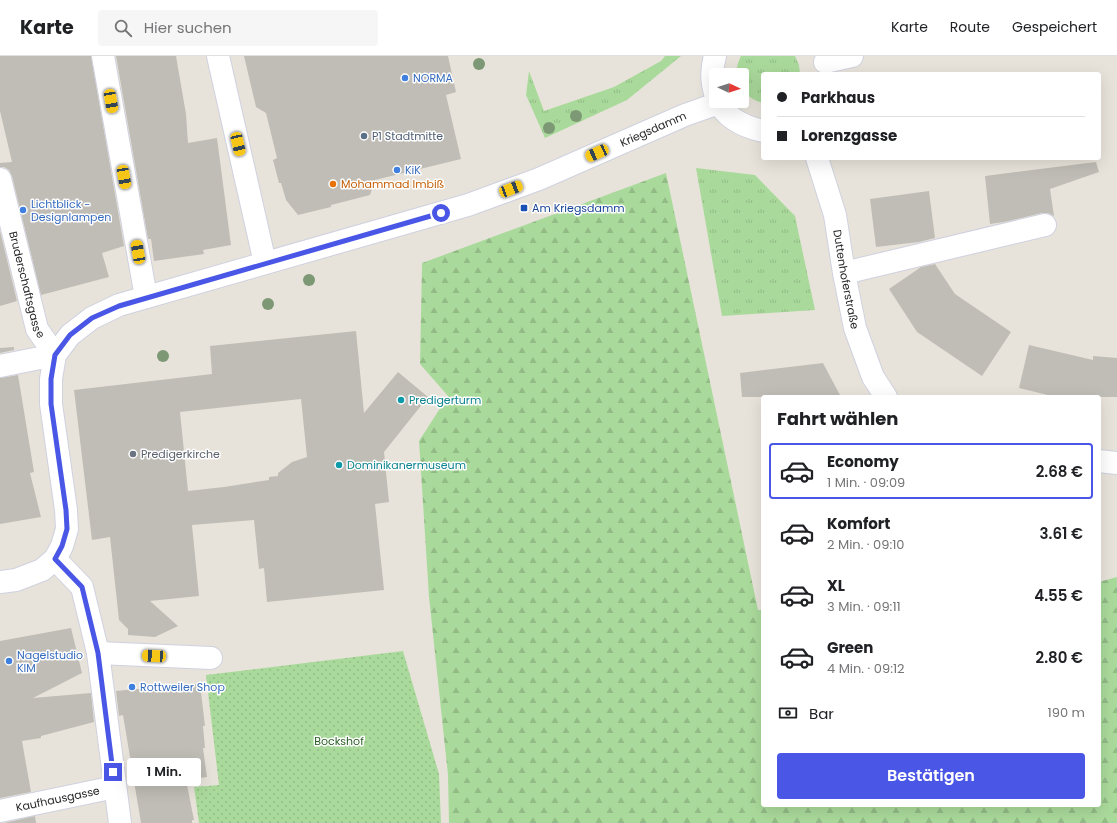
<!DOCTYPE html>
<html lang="de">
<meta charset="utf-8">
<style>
:root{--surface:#fff;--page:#f6f6f6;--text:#202124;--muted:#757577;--line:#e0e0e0;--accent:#4956e6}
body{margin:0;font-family:Poppins,sans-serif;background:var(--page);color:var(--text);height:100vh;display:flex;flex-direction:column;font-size:15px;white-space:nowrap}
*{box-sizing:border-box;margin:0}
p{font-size:13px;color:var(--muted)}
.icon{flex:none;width:22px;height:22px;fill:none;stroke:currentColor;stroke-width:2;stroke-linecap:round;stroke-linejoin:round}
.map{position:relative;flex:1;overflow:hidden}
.side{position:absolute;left:761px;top:339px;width:340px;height:412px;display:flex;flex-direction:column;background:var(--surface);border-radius:4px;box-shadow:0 4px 16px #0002}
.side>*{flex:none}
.guide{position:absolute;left:761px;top:16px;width:340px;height:88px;border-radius:4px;box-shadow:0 4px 16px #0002;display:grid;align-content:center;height:88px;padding:0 16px;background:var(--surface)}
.needle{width:26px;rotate:94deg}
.tools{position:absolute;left:709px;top:12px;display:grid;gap:8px}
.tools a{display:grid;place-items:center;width:40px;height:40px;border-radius:4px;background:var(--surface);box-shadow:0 4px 16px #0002;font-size:20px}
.end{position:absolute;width:18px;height:18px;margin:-9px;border:5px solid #4956e6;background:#fff;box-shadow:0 0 0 2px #fff}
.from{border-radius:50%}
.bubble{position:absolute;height:28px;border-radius:4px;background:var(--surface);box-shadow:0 4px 16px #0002;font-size:13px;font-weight:600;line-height:28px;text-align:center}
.car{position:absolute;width:12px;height:24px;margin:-12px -6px;border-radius:5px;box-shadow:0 0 3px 1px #0007;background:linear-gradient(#f5c518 24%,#345 0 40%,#f5c518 0 76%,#345 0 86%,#f5c518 0)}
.guide b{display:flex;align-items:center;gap:14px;height:38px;font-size:15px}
.guide b+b{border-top:1px solid var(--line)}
.guide i{width:10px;height:10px;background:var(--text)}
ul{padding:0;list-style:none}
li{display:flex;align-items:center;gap:12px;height:56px;margin:0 8px 6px;padding:0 8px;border:2px solid transparent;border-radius:4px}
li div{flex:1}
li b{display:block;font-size:15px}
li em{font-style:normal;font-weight:600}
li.on{border-color:var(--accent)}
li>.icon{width:36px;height:36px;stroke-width:1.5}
h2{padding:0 16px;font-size:18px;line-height:48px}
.pay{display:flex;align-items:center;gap:10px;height:44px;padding:0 16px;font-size:15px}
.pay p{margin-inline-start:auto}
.action{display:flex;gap:8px;margin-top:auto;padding:8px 16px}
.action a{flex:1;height:46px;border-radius:4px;background:var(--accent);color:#fff;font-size:16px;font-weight:600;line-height:46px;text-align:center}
header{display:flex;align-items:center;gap:24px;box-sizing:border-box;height:56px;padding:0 20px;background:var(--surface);border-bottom:1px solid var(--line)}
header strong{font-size:19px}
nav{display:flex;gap:22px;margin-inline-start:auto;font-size:14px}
.search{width:280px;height:36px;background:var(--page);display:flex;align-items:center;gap:10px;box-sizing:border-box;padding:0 14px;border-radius:4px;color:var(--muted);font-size:15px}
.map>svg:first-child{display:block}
.grass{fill:url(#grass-tufts)}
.forest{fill:url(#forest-firs)}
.park{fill:url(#park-dots)}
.building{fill:#c0bdb6;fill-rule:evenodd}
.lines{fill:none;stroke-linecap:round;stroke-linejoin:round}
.minor-casing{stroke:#cfd1df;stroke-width:24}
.minor{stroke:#fff;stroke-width:22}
.tree{fill:#7d9874}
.route{stroke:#4956e6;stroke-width:5}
.shop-dot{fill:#3f7fe0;stroke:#fff;stroke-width:1.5}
.service-dot{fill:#5c6f8a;stroke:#fff;stroke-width:1.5}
.food-dot{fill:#e8710a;stroke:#fff;stroke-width:1.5}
.transit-dot{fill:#1a4fb4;stroke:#fff;stroke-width:1.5}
.culture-dot{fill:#0f9aa8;stroke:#fff;stroke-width:1.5}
.worship-dot{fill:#6b7280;stroke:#fff;stroke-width:1.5}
.labels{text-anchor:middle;stroke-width:3;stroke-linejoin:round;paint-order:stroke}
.shop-label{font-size:11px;fill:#366cbe;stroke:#fff;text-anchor:start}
.street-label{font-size:11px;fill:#272727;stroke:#fff}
.service-label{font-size:11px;fill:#4e5e75;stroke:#fff;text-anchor:start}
.food-label{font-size:11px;fill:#c56008;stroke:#fff;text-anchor:start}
.transit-label{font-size:11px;fill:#164399;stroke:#fff;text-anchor:start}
.culture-label{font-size:11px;fill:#0d838f;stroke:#fff;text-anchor:start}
.worship-label{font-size:11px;fill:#5b616d;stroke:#fff;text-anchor:start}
.park-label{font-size:11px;fill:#265b20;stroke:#fff}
</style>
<header>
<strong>Karte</strong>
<div class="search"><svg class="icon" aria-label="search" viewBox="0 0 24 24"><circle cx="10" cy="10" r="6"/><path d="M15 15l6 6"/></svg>Hier suchen</div>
<nav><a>Karte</a><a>Route</a><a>Gespeichert</a></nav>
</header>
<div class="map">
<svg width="1117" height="767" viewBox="0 0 1117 767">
<defs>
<pattern id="grass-tufts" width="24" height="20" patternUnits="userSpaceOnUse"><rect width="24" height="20" fill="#aada9b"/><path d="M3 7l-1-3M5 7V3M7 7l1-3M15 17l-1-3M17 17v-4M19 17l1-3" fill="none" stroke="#92bb86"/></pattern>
<pattern id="forest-firs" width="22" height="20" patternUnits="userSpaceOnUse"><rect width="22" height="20" fill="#aada9b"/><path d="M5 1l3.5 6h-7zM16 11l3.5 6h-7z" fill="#92bb86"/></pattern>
<pattern id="park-dots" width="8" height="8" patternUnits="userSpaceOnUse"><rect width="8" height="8" fill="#aada9b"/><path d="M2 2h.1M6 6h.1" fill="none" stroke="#92bb86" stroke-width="1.8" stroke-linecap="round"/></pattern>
</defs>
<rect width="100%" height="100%" fill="#e8e3da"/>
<path class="grass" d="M665 0H681L627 44 545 82 526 39 529 15 544 55 614 31 661 5Z
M741 0H795L799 9 800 18H763V47C754 45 748 40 742 34V19H737C736 12 738 6 741 0Z
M696 112 755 119 795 160 815 254 722 260Z"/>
<path class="forest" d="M666 117 758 554H763V749H1099V526L1117 521V767H449L448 719 429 541 419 385 448 340 420 308 422 207Z"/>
<path class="park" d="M403 595 439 718 441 767H199L194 731 219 729 206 619Z"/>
<path class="building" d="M0 0H91L124 190 102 197 109 221 41 239 12 120 9 114 4 111H0V107L12 106 0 55Z
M116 0H176L186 58 188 87 217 82 231 189 203 194 204 198 154 205 151 183H148Z
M244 0H448L456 36 446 39 461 103 375 124 370 139 331 149V151L298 159 286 144 281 127H279L273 104 277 102 266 57 256 51Z
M1096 106 1099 116 1050 133 1054 160 1048 157H1042L1004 166 990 168 985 120Z
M929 135 935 182 919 186 876 191 870 143Z
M0 175 17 245 0 250Z
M935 208 955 238 1011 276 982 320 917 276 889 233 921 211Z
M356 275 364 357 398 316 428 341 384 396 389 446 375 448 384 534 267 546 264 512 259 513 254 464 192 469 199 540 150 545 178 570 155 581 128 579V573L119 564 110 481 92 484 74 334 212 318 210 290ZM301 343 307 401 292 406 278 417V420L269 421V424L224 431 188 435 180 356Z
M1029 289 1093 304V300L1117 302V341H1056L1019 332Z
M14 291V294L0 297V292Z
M823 307 841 341H742L740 317Z
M18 319 34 416 30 417 41 461 0 468V322Z
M71 572 82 617 33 642 91 637 94 666 41 680V682L22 685 31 736 0 742V585Z
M200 628 205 670H203L205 692H203L207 721 186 724 194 764H192V767H141L123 659 119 660 116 635 137 633 170 634V631Z
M35 760 36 767H4Z"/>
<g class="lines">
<defs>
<g id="minor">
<path d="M103 0 146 241"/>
<path d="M218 0 265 207"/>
<path d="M715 0C711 14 711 26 716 40"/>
<path d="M825 6 852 0"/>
<path d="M718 45C726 62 745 71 763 75"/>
<path id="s1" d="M817 102 835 159 844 217 855 272 873 321 886 341"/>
<path id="s2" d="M0 123 37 273 55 299 51 323V348L66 454 67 473 62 490 55 503 42 514 16 524 0 526"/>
<path d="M844 217 1045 169"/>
<path id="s3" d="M55 299 70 279 92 262 119 249 468 149 539 123 685 59 719 47"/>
<path d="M0 310 55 299"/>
<path d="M1099 405 1117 407"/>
<path d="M55 503 82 531 98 597 120 767"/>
<path d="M98 597 211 602"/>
<path id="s4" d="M0 755 115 731"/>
</g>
</defs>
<use href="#minor" class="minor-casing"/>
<use href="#minor" class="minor"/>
</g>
<g class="tree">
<circle cx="479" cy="8" r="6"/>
<circle cx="576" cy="60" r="6"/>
<circle cx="549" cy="72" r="6"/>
<circle cx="309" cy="224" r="6"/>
<circle cx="268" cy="248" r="6"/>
<circle cx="163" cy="300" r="6"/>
</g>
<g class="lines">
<path class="route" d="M113 716 98 597 82 531 55 503 62 490 67 473 66 454 51 348V323L55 299 70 279 92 262 119 250 441 157"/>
</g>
<g class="shop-dot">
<circle cx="405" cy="22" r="4"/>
<circle cx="397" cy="114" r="4"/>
<circle cx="23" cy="154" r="4"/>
<circle cx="9" cy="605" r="4"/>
<circle cx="132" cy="631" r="4"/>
</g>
<circle class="service-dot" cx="364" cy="80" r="4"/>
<circle class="food-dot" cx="333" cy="128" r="4"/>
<rect class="transit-dot" x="520" y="148" width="8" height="8" rx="2"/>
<g class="culture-dot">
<circle cx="401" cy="344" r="4"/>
<circle cx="339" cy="409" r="4"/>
</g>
<circle class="worship-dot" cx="133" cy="398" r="4"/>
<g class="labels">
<g class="shop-label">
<text x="413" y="26">NORMA</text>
<text x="405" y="118">KiK</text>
<text x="31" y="152">Lichtblick -<tspan x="31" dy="13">Designlampen</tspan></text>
<text x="17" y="603">Nagelstudio<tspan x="17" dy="13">KIM</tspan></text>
<text x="140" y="635">Rottweiler Shop</text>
</g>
<g class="street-label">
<text dy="4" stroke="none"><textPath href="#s3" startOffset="646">Kriegsdamm</textPath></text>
<text dy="4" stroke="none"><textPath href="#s1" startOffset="125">Duttenhoferstraße</textPath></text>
<text dy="4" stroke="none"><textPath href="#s2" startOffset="109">Bruderschaftsgasse</textPath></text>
<text dy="4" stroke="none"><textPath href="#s4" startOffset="59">Kaufhausgasse</textPath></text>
</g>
<g class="service-label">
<text x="372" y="84">P1 Stadtmitte</text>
</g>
<g class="food-label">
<text x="341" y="132">Mohammad Imbiß</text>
</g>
<g class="transit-label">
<text x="532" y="156">Am Kriegsdamm</text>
</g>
<g class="culture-label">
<text x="409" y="348">Predigerturm</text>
<text x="347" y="413">Dominikanermuseum</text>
</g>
<g class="worship-label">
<text x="141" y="402">Predigerkirche</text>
</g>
<g class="park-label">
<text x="339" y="689">Bockshof</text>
</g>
</g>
</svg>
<div class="tools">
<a><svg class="needle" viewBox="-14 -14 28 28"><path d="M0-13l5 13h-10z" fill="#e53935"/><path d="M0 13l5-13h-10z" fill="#757577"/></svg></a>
</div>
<i class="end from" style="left:441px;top:157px"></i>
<i class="end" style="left:113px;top:716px"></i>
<div class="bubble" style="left:127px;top:702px;width:74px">1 Min.</div>
<i class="car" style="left:111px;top:45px;rotate:170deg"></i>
<i class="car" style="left:238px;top:88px;rotate:167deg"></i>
<i class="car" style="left:597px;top:97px;rotate:246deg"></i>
<i class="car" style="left:124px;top:121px;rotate:170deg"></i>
<i class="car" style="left:511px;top:133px;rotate:69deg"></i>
<i class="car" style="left:138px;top:196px;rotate:350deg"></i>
<i class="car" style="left:154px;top:600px;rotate:273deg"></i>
<div class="guide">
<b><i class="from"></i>Parkhaus</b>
<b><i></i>Lorenzgasse</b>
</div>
<section class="side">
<h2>Fahrt wählen</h2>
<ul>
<li class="on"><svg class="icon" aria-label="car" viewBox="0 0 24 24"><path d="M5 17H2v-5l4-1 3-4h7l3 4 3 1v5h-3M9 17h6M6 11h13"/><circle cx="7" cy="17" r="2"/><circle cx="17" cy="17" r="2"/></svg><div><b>Economy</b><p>1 Min. · 09:09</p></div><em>2.68 €</em></li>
<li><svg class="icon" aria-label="car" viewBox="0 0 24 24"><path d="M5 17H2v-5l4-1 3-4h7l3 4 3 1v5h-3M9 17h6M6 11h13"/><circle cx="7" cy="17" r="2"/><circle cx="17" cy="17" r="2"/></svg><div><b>Komfort</b><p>2 Min. · 09:10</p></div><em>3.61 €</em></li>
<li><svg class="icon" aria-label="car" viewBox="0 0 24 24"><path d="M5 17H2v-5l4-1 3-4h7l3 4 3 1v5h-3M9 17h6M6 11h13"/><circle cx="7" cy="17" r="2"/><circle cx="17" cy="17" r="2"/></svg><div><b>XL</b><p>3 Min. · 09:11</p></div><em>4.55 €</em></li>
<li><svg class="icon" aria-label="car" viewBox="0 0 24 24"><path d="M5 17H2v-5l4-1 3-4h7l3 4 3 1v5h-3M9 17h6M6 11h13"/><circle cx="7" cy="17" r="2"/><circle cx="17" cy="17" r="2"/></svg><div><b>Green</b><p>4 Min. · 09:12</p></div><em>2.80 €</em></li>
</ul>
<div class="pay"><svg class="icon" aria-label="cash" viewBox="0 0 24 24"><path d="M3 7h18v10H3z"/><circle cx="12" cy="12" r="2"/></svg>Bar<p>190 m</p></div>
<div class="action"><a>Bestätigen</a></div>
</section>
</div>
